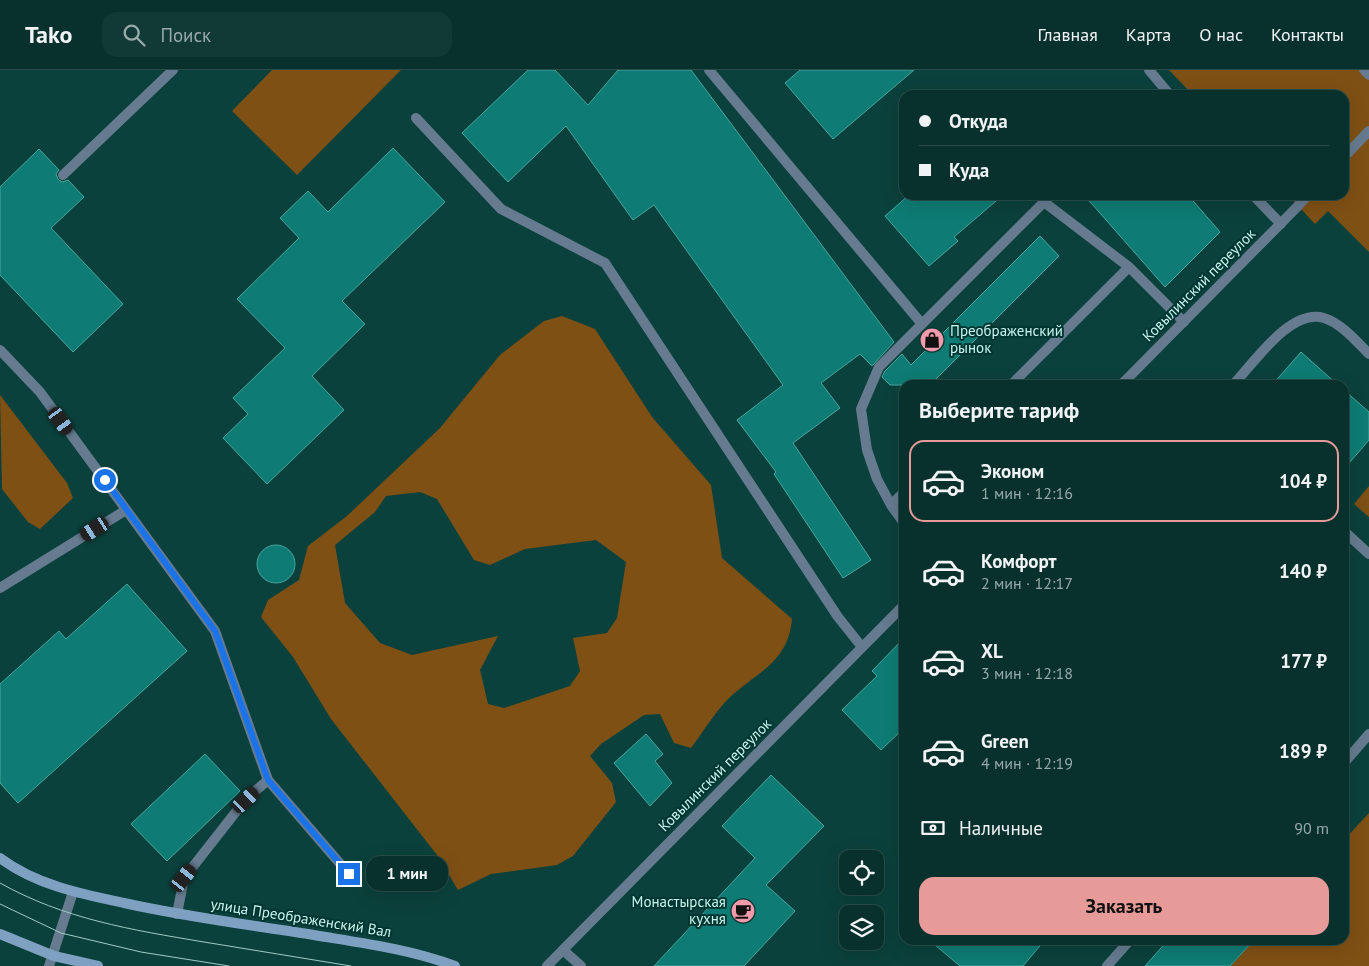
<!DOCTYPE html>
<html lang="ru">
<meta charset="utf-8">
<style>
:root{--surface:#08312d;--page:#113935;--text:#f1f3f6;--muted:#98a9aa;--line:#294c49;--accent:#e69b98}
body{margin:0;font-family:"PT Sans",sans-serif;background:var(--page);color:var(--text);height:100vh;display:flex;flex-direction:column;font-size:19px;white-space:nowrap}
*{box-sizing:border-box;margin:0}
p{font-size:16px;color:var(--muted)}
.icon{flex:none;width:28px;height:28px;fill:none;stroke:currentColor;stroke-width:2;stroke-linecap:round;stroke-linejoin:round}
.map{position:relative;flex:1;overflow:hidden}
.details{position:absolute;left:899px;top:310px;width:450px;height:565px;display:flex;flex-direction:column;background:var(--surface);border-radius:15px;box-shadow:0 5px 20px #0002,0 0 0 1px var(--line)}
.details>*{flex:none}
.guide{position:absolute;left:899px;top:20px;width:450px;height:110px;border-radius:15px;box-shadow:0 5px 20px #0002,0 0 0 1px var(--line);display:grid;align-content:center;height:110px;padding:0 20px;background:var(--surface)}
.fabs{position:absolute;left:839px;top:780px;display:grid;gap:10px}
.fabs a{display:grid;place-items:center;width:45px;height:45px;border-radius:10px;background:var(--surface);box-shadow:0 5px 20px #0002,0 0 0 1px var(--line);font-size:25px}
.end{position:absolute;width:22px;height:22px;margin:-11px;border:6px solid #1a73e8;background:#fff;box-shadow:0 0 0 2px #fff}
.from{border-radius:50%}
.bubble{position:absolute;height:35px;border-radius:15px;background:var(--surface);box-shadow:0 5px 20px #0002,0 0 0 1px var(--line);font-size:16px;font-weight:800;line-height:35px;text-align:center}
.car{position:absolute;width:15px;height:30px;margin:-15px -8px;border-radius:6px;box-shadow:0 0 4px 1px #0007;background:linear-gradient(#222 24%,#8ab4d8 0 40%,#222 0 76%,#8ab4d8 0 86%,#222 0)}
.guide b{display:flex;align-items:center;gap:18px;height:48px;font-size:19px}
.guide b+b{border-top:1px solid var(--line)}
.guide i{width:12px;height:12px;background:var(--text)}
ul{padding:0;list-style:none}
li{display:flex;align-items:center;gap:15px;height:82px;margin:0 10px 8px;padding:0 10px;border:2px solid transparent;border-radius:15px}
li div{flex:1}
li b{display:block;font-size:19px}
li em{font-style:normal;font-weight:800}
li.selected{border-color:var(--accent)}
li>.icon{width:45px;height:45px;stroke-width:1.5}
h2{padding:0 20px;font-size:22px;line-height:60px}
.pay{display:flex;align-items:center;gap:12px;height:55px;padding:0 20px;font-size:19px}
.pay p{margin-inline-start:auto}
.cta{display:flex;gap:10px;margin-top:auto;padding:10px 20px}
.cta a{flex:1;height:58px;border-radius:15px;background:var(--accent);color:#111;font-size:20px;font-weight:800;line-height:58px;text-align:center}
header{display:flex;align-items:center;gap:30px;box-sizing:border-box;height:70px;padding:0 25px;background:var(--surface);border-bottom:1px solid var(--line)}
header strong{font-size:24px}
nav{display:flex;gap:28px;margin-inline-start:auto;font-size:18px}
.search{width:350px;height:45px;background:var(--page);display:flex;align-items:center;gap:12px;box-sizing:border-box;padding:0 18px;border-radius:15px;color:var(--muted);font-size:19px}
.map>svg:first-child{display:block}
.green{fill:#7f5014;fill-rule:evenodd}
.building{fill:#0e7c74;stroke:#48a69c}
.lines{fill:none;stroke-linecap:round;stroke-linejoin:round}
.lane{stroke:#667b90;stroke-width:10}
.street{stroke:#667b90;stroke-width:10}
.secondary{stroke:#7ea1c1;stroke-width:10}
.tram{stroke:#9dcbc5;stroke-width:1}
.route{stroke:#1a73e8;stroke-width:6}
.labels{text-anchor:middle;stroke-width:4;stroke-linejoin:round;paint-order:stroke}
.street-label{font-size:15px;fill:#c9f4ee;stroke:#003632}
.poi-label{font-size:15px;fill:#c9f4ee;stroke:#003632;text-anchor:start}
</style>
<header>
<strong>Tako</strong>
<div class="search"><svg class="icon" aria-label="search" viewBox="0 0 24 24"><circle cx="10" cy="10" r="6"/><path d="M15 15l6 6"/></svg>Поиск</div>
<nav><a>Главная</a><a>Карта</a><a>О нас</a><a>Контакты</a></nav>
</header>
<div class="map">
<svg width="1369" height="896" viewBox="0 0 1369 896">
<rect width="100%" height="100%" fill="#0b413c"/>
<path class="green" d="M272 0H401L297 105 232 41Z
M1169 0H1369V182L1328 141 1315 154 1288 125H1344V25H1193Z
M562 246 595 259 652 347 711 415 722 488 792 549C788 593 757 602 729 628 715 642 703 662 691 678L674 673 660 644 644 645 601 674 590 686 612 713 616 732 573 786 557 795 491 804 458 820 437 785 331 649 293 587 261 547 268 530 299 510 308 476 347 446 440 358 500 285 544 251ZM420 422 437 429 474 490 490 495 525 479 596 470 626 492 617 548 607 563 573 568 580 601 570 616 504 638 488 634 480 600 498 566 412 585 380 573 345 533 335 475 375 442 386 426Z
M0 325 67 413 73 428 40 459 28 452 2 419Z
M1369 416V447L1354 434Z
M1369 743V896H1231L1254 870H1344V770Z"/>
<path class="building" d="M528 0H555L588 35 618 0H691L894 272 872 296 860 284 821 313 840 338 793 373 871 490 843 508 774 404 776 402 737 350 783 315 654 135 633 150 566 56 508 112 462 63Z
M800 0H914L833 69 785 13Z
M393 78 445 132 342 231 365 254 312 306 344 340 267 414 223 368 248 344 233 328 285 278 237 229 299 168 280 148 308 121 328 142Z
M39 79 59 100 56 104 58 109 62 112 68 110 84 127 51 158 123 234 73 282 0 205V117Z
M909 125H1003L954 167 958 171 929 196 885 146Z
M1084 125H1188L1220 162 1165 217Z
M1040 166 1059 186 930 315H890L882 307 885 301 902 284 911 295Z
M1301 282 1338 315H1272Z
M1344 320 1369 342V370L1344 399Z
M257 494a19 19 0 1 1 38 0a19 19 0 1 1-38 0Z
M127 514 187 581 18 733 0 713V614L59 561 66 569Z
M904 568V658L881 680 842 640 877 606 872 601Z
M646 664 663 684 655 691 672 713 650 736 614 693Z
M205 684 240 721 167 791 131 754Z
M771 705 824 756 766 815 795 841 744 896H654L755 788 722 756Z
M929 870H1045L1023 896H960Z
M1168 870H1254L1230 896H1145Z"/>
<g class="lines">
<path class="lane" d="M709 0 922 254
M1149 0 1170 25
M1364 0 1369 5
M416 48 501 139 605 193 838 547 862 577
M1344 87 1369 61
M63 105 173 0
M1253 125 1281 154
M1298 136 1308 125
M0 280 40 322 215 561 268 710 246 729 184 808 177 844
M1011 315 1129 197
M1233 315C1254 293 1290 238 1324 248 1341 253 1357 272 1369 284
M891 435 904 422
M904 453 891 435 877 409 867 380 861 339 879 297 1044 132 1129 197 1184 252
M1344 461 1369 484
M0 518 126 440
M1344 693 1369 664
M268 710 349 804
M563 880 581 896
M1107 896 1130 870"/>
<path class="street" d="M1121 315 1298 136
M49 896 73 822
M547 896 904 535"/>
<path class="secondary" d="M0 788C36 815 81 824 124 833 187 847 251 855 314 865 362 873 409 879 455 896
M0 864 54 886 98 896"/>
<path class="tram" d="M0 813C64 849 132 860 204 872 253 880 302 888 351 896
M0 834 61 863 141 882 229 896"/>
</g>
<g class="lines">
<path class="route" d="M105 410 215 561 268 710 349 804"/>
</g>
<defs>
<symbol id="shop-disc" viewBox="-11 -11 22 22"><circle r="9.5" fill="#f29aac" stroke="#003632"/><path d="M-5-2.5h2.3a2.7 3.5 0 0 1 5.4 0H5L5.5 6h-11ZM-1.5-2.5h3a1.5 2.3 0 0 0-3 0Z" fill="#111"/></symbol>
<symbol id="cafe-disc" viewBox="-11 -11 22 22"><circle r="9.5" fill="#f29aac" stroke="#003632"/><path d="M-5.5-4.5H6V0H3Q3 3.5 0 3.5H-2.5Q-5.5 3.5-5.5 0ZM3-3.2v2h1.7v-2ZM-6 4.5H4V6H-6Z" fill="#111"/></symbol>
</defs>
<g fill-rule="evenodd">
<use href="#shop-disc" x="918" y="256" width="28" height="28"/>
<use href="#cafe-disc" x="729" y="827" width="28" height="28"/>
</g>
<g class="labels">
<g class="street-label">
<text transform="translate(1199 215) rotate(-45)" y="5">Ковылинский переулок</text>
<text transform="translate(715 705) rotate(-45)" y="5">Ковылинский переулок</text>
<text transform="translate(301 848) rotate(9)" y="5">улица Преображенский Вал</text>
</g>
<g class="poi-label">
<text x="950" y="266">Преображенский<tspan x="950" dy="17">рынок</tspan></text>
<text x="726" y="837" text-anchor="end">Монастырская<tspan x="726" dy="17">кухня</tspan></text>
</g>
</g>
</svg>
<div class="fabs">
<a><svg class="icon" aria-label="locate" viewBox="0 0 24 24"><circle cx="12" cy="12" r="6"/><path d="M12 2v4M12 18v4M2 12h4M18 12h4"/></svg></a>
<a><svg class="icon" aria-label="layers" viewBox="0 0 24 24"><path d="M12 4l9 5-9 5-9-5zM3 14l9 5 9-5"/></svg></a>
</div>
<i class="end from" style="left:105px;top:410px"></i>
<i class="end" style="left:349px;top:804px"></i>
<div class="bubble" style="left:366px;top:786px;width:82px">1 мин</div>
<i class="car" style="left:61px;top:351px;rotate:144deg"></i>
<i class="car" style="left:95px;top:459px;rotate:238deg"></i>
<i class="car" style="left:246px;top:730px;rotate:47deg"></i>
<i class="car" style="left:184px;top:808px;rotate:38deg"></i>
<div class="guide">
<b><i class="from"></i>Откуда</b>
<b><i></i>Куда</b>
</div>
<section class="details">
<h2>Выберите тариф</h2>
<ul>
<li class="selected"><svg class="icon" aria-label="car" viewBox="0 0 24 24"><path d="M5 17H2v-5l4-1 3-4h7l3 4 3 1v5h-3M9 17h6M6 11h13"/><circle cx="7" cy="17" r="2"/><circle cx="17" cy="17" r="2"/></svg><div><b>Эконом</b><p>1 мин · 12:16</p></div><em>104 ₽</em></li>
<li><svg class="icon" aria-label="car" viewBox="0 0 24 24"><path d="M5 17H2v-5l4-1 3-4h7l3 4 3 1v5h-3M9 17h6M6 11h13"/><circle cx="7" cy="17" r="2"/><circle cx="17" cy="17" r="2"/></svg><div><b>Комфорт</b><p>2 мин · 12:17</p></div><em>140 ₽</em></li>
<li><svg class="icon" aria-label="car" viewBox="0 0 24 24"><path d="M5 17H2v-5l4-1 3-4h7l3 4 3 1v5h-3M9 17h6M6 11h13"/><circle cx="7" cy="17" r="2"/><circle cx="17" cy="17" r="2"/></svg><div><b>XL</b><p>3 мин · 12:18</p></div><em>177 ₽</em></li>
<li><svg class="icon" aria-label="car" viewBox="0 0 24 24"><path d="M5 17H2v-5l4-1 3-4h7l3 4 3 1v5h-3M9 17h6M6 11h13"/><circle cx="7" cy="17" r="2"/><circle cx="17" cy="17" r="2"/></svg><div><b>Green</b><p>4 мин · 12:19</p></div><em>189 ₽</em></li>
</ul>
<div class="pay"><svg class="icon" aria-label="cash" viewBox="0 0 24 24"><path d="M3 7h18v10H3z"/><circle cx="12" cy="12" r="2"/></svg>Наличные<p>90 m</p></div>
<div class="cta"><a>Заказать</a></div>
</section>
</div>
